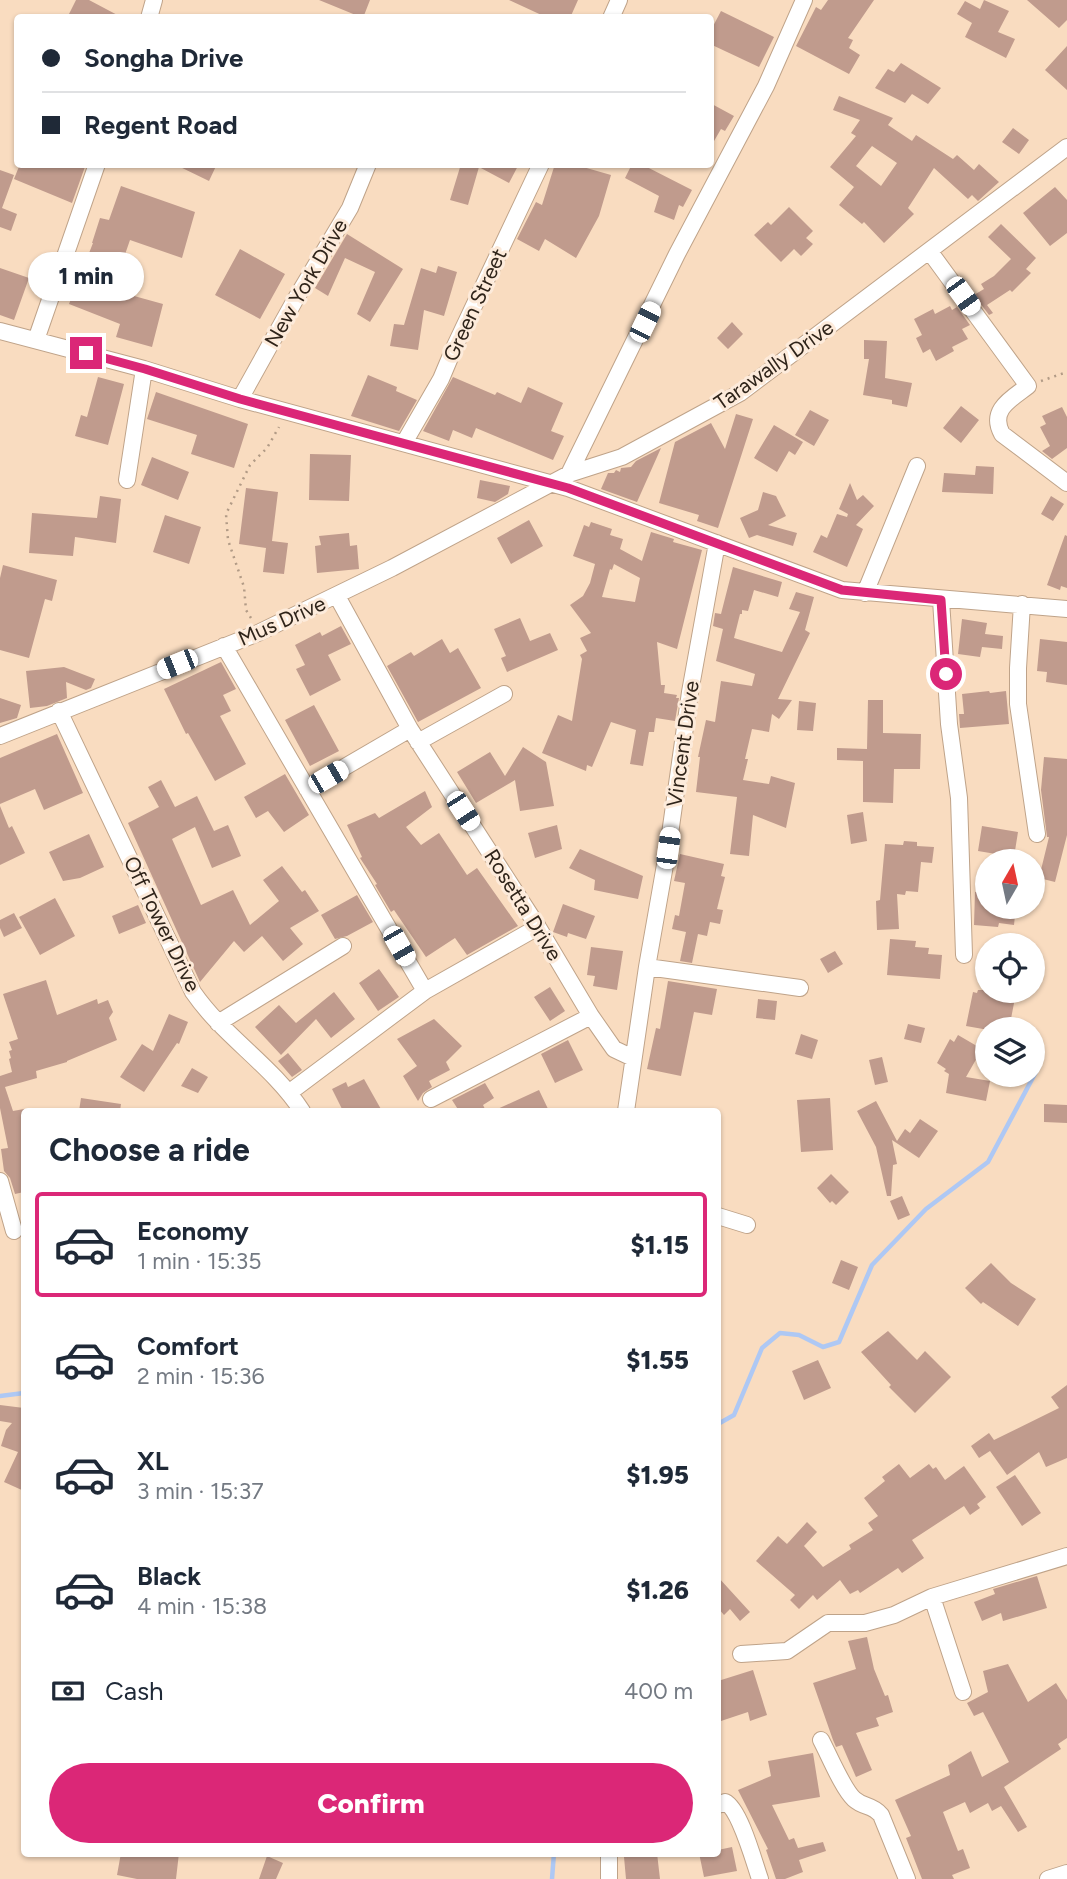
<!DOCTYPE html>
<meta charset="utf-8">
<style>
:root{--surface:#fff;--page:#f6f6f7;--text:#1f2937;--muted:#747a83;--line:#e0e1e3;--accent:#db2777}
body{margin:0;font-family:Figtree,sans-serif;background:var(--page);color:var(--text);height:100vh;display:flex;flex-direction:column;font-size:26px;white-space:nowrap}
*{box-sizing:border-box;margin:0}
p{font-size:23px;color:var(--muted)}
.icon{flex:none;width:38px;height:38px;fill:none;stroke:currentColor;stroke-width:2;stroke-linecap:round;stroke-linejoin:round}
.map{position:relative;flex:1;overflow:hidden}
.sheet{position:absolute;left:21px;top:1108px;width:700px;height:749px;display:flex;flex-direction:column;background:var(--surface);border-radius:7px;box-shadow:0 2px 5px #0004}
.sheet>*{flex:none}
.banner{position:absolute;left:14px;top:14px;width:700px;height:154px;border-radius:7px;box-shadow:0 2px 5px #0004;display:grid;align-content:center;height:154px;padding:0 28px;background:var(--surface)}
.needle{width:46px;rotate:9deg}
.buttons{position:absolute;left:975px;top:849px;display:grid;gap:14px}
.buttons a{display:grid;place-items:center;width:70px;height:70px;border-radius:50%;background:var(--surface);box-shadow:0 2px 5px #0004;font-size:35px}
.end{position:absolute;width:32px;height:32px;margin:-16px;border:9px solid #db2777;background:#fff;box-shadow:0 0 0 4px #fff}
.from{border-radius:50%}
.bubble{position:absolute;height:49px;border-radius:24px;background:var(--surface);box-shadow:0 2px 5px #0004;font-size:23px;font-weight:800;line-height:49px;text-align:center}
.car{position:absolute;width:21px;height:42px;margin:-21px -10px;border-radius:9px;box-shadow:0 0 5px 2px #0007;background:linear-gradient(#fff 24%,#345 0 40%,#fff 0 76%,#345 0 86%,#fff 0)}
.banner b{display:flex;align-items:center;gap:24px;height:66px;font-size:26px}
.banner b+b{border-top:2px solid var(--line)}
.banner i{width:18px;height:18px;background:var(--text)}
ul{padding:0;list-style:none}
li{display:flex;align-items:center;gap:21px;height:105px;margin:0 14px 10px;padding:0 14px;border:4px solid transparent;border-radius:7px}
li div{flex:1}
li b{display:block;font-size:26px}
li em{font-style:normal;font-weight:800}
li.current{border-color:var(--accent)}
li>.icon{width:63px;height:63px;stroke-width:1.5}
h2{padding:0 28px;font-size:32px;line-height:84px}
.pay{display:flex;align-items:center;gap:18px;height:77px;padding:0 28px;font-size:26px}
.pay p{margin-inline-start:auto}
.button{display:flex;gap:14px;margin-top:auto;padding:14px 28px}
.button a{flex:1;height:80px;border-radius:42px;background:var(--accent);color:#fff;font-size:28px;font-weight:800;line-height:80px;text-align:center}
.map>svg:first-child{display:block}
.lines{fill:none;stroke-linecap:round;stroke-linejoin:round}
.stream{stroke:#aec8f4;stroke-width:4.5}
.building{fill:#c09b8d;fill-rule:evenodd}
.minor-casing{stroke:#bfa389;stroke-width:18}
.path{stroke:#b29b86;stroke-width:2.5;stroke-dasharray:2 5;stroke-linecap:butt}
.minor{stroke:#fff;stroke-width:16}
.route{stroke:#db2777;stroke-width:9}
.labels{text-anchor:middle;stroke-width:6;stroke-linejoin:round;paint-order:stroke}
.street-label{font-size:21px;fill:#2f241a;stroke:#fdebdb}
</style>
<div class="map">
<svg width="1067" height="1879" viewBox="0 0 1067 1879">
<rect width="100%" height="100%" fill="#f9dcc0"/>
<g class="lines">
<path class="stream" d="M0 1396 24 1393
M718 1424 734 1415 762 1348 780 1333 799 1335 823 1347 839 1342 872 1265 926 1209 988 1162 1038 1068
M552 1879 554 1853"/>
</g>
<path class="building" d="M76 0H89L123 18H67Z
M319 0H370L363 18Z
M509 0H578L570 18H548Z
M828 0H874L848 38 853 40 849 48 860 55 849 74 796 46 816 7 821 10Z
M984 0 1009 11 998 32 1015 39 1006 58 965 37 972 23 957 14 965 1 980 9Z
M1027 0H1067V20L1059 28Z
M721 11 774 37 759 67 710 44V32Z
M1067 46V90L1045 70Z
M901 63 941 88 928 104 912 94 905 103 875 88 888 69 894 72Z
M839 96 893 118 888 125 912 141 916 135 953 159 957 155 974 170 979 164 999 182 978 201 972 195 968 199 934 168 908 208 914 214 884 243 864 222 862 224 839 205 854 187 830 167 856 136 851 133 860 120 833 110ZM872 146 897 163 881 186 856 166Z
M710 103 734 116 725 131 721 129 710 148Z
M1013 128 1029 140 1019 154 1002 142Z
M20 164H86L72 203 14 179Z
M174 164H217L209 181Z
M461 164H519L509 183 479 167 468 205 450 200Z
M555 164H584L583 167 611 175 599 216 576 258 545 239 539 251 517 239 536 202 542 205Z
M632 164H641L692 190 683 207 679 205 674 220 654 212 659 196 625 178Z
M0 170 14 175 2 208 17 214 11 231 0 227Z
M121 186 195 212 182 258 130 240 121 266 125 268 116 291 163 304 152 347 116 337 120 324 69 304 93 243H92L100 218 109 220Z
M1055 187 1067 200V233L1050 246 1023 213Z
M789 207 813 231 806 238 813 244 801 256 794 249 781 262 754 235 768 222 771 225Z
M1001 224 1036 258 1026 269 1031 273 1012 292 1010 290 987 305 993 313 989 315 974 295 984 289 981 284 994 276 1011 259 988 237Z
M347 234 403 269 370 322 357 314 375 272 345 258 328 296 315 288Z
M240 249 285 274 260 319 215 295Z
M438 266 457 272 444 316 424 310 418 350 390 346 394 324 404 325 421 268 436 273Z
M0 268 29 278 14 320 0 315Z
M950 306 952 310 957 307 970 325 962 329 968 339 952 347 954 351 936 361 930 349 923 353 916 338 922 335 914 319 933 309 935 314Z
M732 322 743 334 728 349 717 338Z
M864 340 887 341 885 378 912 383 907 407 892 404V400L863 395 869 359H864Z
M368 375 397 387 396 391 417 400 399 431 351 416Z
M98 377 124 384 108 445 75 436 81 415 87 417Z
M453 377 495 395 497 392 521 403 528 387 563 403 551 431 564 436 553 460 476 428 472 438 453 430 449 441 423 431Z
M156 392 248 424 234 468 191 454 197 435 147 419Z
M961 406 979 420 961 443 943 428Z
M1062 407 1067 417V448L1052 459 1042 451 1050 446 1040 427 1046 424 1042 416Z
M810 410 829 420 814 446 795 435Z
M736 414 753 419 718 528 697 521 699 515 659 503 675 442 711 423 725 449Z
M774 425 803 442 795 455 789 451 777 472 754 458Z
M661 448 637 502 601 489 608 473H614L616 470 620 472 621 468 631 467 636 461Z
M310 454 351 455 349 501 309 500Z
M152 457 189 472 178 500 141 485Z
M976 466 994 467 993 494 942 492 944 473 975 475Z
M480 480 510 486 508 494 495 502 477 498Z
M850 483 857 500 863 495 874 506 856 525 863 529 847 567 813 552 821 535 827 538 837 514 847 517 848 514 839 509Z
M246 488 278 492 272 541 288 543 284 574 263 572 266 548 239 544Z
M763 492 776 496 786 516 768 525 797 533 793 546 757 535 749 538 740 518 758 510Z
M100 496 121 499 116 543 75 537 73 556 29 553 32 513 97 518Z
M1051 496 1064 504 1053 521 1041 514Z
M165 515 201 527 189 564 153 552Z
M529 520 543 546 511 564 497 538Z
M591 522 612 529 610 535 623 539 620 549 642 561 651 532 674 539 673 542 702 550 677 649 657 642 661 685H665L664 693 677 695 676 698H679L675 721 656 718 654 732H649L643 766 630 764 636 730 611 722 592 767 587 765 586 771 542 753 558 715 572 721 582 659 580 655 587 651 580 638 591 633 570 605 583 596 590 583 595 564 573 556 584 525 589 527ZM614 564 640 578 635 602 602 597 610 569 612 570Z
M349 533 350 546 357 545 359 569 317 573 315 546 321 545 319 536Z
M1065 535 1067 536V588L1061 586 1060 590 1047 585Z
M3 565 57 580 52 601 45 599 29 658 0 650V578Z
M733 567 782 582 778 597 754 590 748 611 742 610V614H740L734 638 782 652 800 612 789 609 796 592 814 597 805 630 810 633 778 699 792 700 779 719 772 714 769 732 752 729 745 759H748L743 780 769 784 771 776 795 783 786 828 753 815 749 856 730 854 737 797 696 792 700 757H698L706 720 715 722 721 681 752 686 755 674 716 661 723 629 713 626 715 613 721 614Z
M520 618 530 641 550 633 558 650 507 672 501 658 506 656 494 629Z
M962 619 987 623 985 634 1003 636 1002 649 982 647 980 657 958 654Z
M341 626 351 644 328 655 341 680 310 696 296 669 305 665 295 645 320 632 322 636Z
M442 639 450 653 458 648 481 688 418 722 387 666 411 652 414 656Z
M1040 639 1067 642V685L1046 682 1047 672 1037 671Z
M221 662 236 689 223 695 231 711 220 716 246 764 215 781 188 733 186 734 164 689Z
M64 667 95 679 91 688 86 690 66 682 67 698 47 706 30 708 26 671Z
M989 691 990 693 1006 691 1009 724 960 728 959 714H964L962 694Z
M0 698 21 705 17 718 0 723Z
M868 700H883V733L921 734 920 769H894L893 803 863 802V761L837 760V748L867 749Z
M799 701 816 703 813 731 797 730Z
M314 705 339 751 310 766 285 720Z
M57 734 83 793 44 810 35 789 0 804V758Z
M523 747 546 762 554 806 520 811 515 780 476 803 457 772 490 752 505 776Z
M1044 757 1067 759V835L1055 882 1039 878 1049 837H1047L1041 790Z
M285 774 309 815 284 832 268 811 256 818 244 797Z
M161 780 175 807 197 796 214 831 228 825 241 856 212 868 195 827 172 839 201 905 233 890 250 925 279 901 263 880 282 866 302 892 305 890 319 911 290 928 303 944 283 961 262 936 244 952 234 941 200 982 128 823 159 807 148 787Z
M425 791 432 807 406 827 421 845 439 833 467 875 477 868 518 926 467 955 455 938 426 957 394 910 391 912 375 885 377 884 360 858 362 857 347 825 375 813 379 818Z
M0 806 9 828 12 826 25 853 0 865Z
M863 812 867 841 851 844 847 815Z
M557 825 562 849 535 858 528 833Z
M982 826 1018 832 1014 857 978 851Z
M89 834 104 867 80 878 63 881 49 852Z
M904 841 917 842V846L934 847 932 863 921 862 918 892 906 891 905 895 897 894 899 929 877 930 876 901 880 900 885 844 903 845Z
M580 849 643 876 638 899 594 890 595 880 569 868Z
M680 854 724 864 721 876 725 877 717 909 723 910 720 924 710 922 707 936 698 934 692 963 680 961 686 932 672 929 675 915 679 916 685 883 674 881Z
M975 892 987 893V906H1016L1014 925 999 923 998 927 974 925Z
M357 895 373 922 347 936 335 939 321 915Z
M55 898 75 936 40 955 19 917Z
M563 904 595 916 586 939 568 933 567 937 553 932Z
M138 905 146 923 119 934 112 916Z
M14 913 22 928 4 937 0 928V920Z
M890 939 916 941 915 947 929 948 928 954 942 955 940 979 887 975Z
M591 947 623 951 617 990 593 986 595 976 587 975Z
M835 951 843 964 828 973 820 959Z
M379 969 399 997 378 1011 359 983Z
M46 980 57 1015 97 999 98 1004 108 1000 113 1012 109 1018 117 1040 67 1061V1062L36 1071 37 1078 5 1087 13 1111 24 1109V1192L15 1194 10 1178 4 1171 1 1149 8 1148 0 1108V1076L12 1072 9 1059 11 1058 9 1051 12 1050 9 1042 18 1039 3 994Z
M668 981 717 989 712 1015 694 1012 681 1076 647 1069 656 1028 660 1029Z
M550 987 565 1011 550 1021 534 997Z
M978 990H990V993L1015 998 1009 1029H983L966 1026 973 992 977 993Z
M334 992 355 1019 331 1038 316 1019 281 1055 255 1027 279 1005 296 1023Z
M758 999 777 1001 775 1020 756 1018Z
M169 1014 188 1022 179 1044 177 1043 144 1092 120 1077 142 1044 153 1051Z
M434 1019 462 1046 446 1062 450 1070 429 1081 432 1087 423 1093 418 1101 403 1076 417 1066 397 1039Z
M908 1024 925 1028 921 1043 904 1039Z
M801 1034 818 1040 812 1059 795 1054Z
M958 1035 982 1049 966 1077 990 1081 986 1101 946 1093 949 1074 944 1071 946 1069 937 1063 950 1039 954 1042Z
M568 1040 583 1070 555 1083 541 1054Z
M288 1053 302 1070 292 1077 278 1061Z
M882 1057 888 1082 875 1085 869 1060Z
M192 1068 208 1077 198 1093 181 1086Z
M364 1079 382 1111H343L332 1089 346 1082 348 1087Z
M485 1083 494 1098 483 1105 486 1111H459L452 1100Z
M539 1090 549 1111H493Z
M81 1098 121 1104 120 1111H79Z
M830 1098 833 1150 801 1152 797 1100Z
M876 1101 897 1141 905 1129 910 1133 920 1119 938 1131 919 1158 892 1140 897 1164 893 1165 891 1196H887L876 1147 857 1111Z
M1044 1104 1067 1105V1123L1044 1122Z
M831 1174 849 1192 836 1205 832 1201 830 1203 817 1188Z
M902 1196 910 1215 898 1220 890 1201Z
M841 1260 858 1267 849 1290 832 1283Z
M991 1263 1011 1283 1036 1299 1018 1326 983 1302 981 1304 965 1288Z
M888 1331 917 1360 925 1351 951 1377 915 1413 889 1387 891 1385 861 1352Z
M818 1360 831 1388 804 1400 792 1371Z
M1067 1385V1458L1046 1467 1039 1452 1007 1475 990 1451 979 1458 971 1446 989 1433 994 1440 1059 1408 1051 1397Z
M0 1405 24 1408V1491L4 1482 18 1452 1 1446 6 1430 12 1423 0 1421Z
M899 1464 910 1478 929 1464 933 1469 936 1467 945 1480 964 1466 986 1497 977 1504 980 1508 970 1515 964 1506 912 1540 924 1558 902 1573 898 1568 860 1593 858 1590 850 1594 840 1580 817 1600 813 1595 799 1609 790 1600 795 1595 756 1561 778 1536 787 1544 807 1522 817 1532 804 1546 823 1567 851 1549 849 1545 873 1530 868 1523 878 1516 864 1498 885 1481 882 1477Z
M1015 1475 1041 1513 1022 1526 996 1487Z
M1037 1576 1047 1608 1003 1621 1001 1613 982 1621 974 1602 995 1594 993 1589Z
M718 1577 750 1612 740 1621 730 1609 724 1615 718 1608Z
M867 1637 874 1669 885 1696 888 1695 893 1712 876 1718 879 1726 856 1733 872 1770 856 1777 842 1745 836 1747 833 1740 813 1683 856 1669 848 1641Z
M1008 1664 1028 1702 1056 1683 1067 1700V1738L1058 1744 1061 1749 1004 1787 1027 1827 1018 1832 1001 1806 992 1811 988 1803 970 1813 965 1802 943 1812 958 1851 963 1849 970 1868 952 1875 954 1879H922L906 1838 911 1836 895 1800 950 1775 948 1765 971 1751 982 1777 1009 1762 983 1712 974 1716 967 1703 988 1692 983 1671Z
M753 1670 767 1715 750 1721 748 1712 718 1722V1681Z
M813 1753 820 1797 772 1805 789 1840 794 1838 798 1848 823 1842 826 1851 799 1860 803 1872 785 1879H776L766 1850 768 1849 738 1790 771 1776 768 1761Z
M732 1847 737 1871 704 1877 699 1853H718V1850Z
M121 1853H179L176 1879H137L117 1875Z
M657 1853 660 1879H626L624 1857Z
M267 1856 283 1863 276 1879H259Z"/>
<g class="lines">
<defs>
<path id="minor" d="M149 18 154 0
M611 18 619 0
M930 252 1028 386C1011 399 989 410 1002 434L1067 483
M0 331 144 369 240 399 568 488 842 590 1067 609
M36 340 97 164
M240 399 295 300 350 208 368 164
M404 443 441 379 454 348 541 164
M569 474 677 254 766 86 804 0
M127 480 144 369
M865 593 917 466
M337 596 410 729 538 927 591 1016 614 1049 633 1058
M941 600 949 724 959 798 964 955
M1022 604 1018 668V704L1037 834
M224 646 425 991
M59 711 193 992C224 1037 272 1065 302 1111
M0 736 258 633 392 568 569 474 622 457 740 393 1067 147
M418 742 504 694
M307 789 410 729
M647 967 800 988
M218 1023 343 946
M290 1092 425 991 538 927
M431 1099 591 1016
M626 1111 647 967 668 848 690 692 717 543
M0 1181 14 1231
M718 1216 747 1225
M932 1597 963 1692
M741 1654 787 1651 828 1623H865L894 1615 932 1597 1067 1556
M821 1740C829 1755 843 1789 854 1799 864 1808 872 1804 881 1815L907 1879
M718 1805 725 1802C740 1809 754 1862 760 1879
M609 1879V1853
M1048 1879 1067 1873"/>
</defs>
<use href="#minor" class="minor-casing"/>
<path class="path" d="M1041 381 1067 372
M251 618 246 610 244 587 228 540 226 514 250 465 267 448 279 427"/>
<use href="#minor" class="minor"/>
</g>
<g class="lines">
<path class="route" d="M86 353 145 369 240 399 568 488 842 590 941 600 946 674"/>
</g>
<g class="labels">
<g class="street-label">
<text transform="translate(306 283) rotate(-60)" y="7">New York Drive</text>
<text transform="translate(475 305) rotate(-65)" y="7">Green Street</text>
<text transform="translate(774 365) rotate(-35)" y="7">Tarawally Drive</text>
<text transform="translate(282 621) rotate(-24)" y="7">Mus Drive</text>
<text transform="translate(683 744) rotate(-82)" y="7">Vincent Drive</text>
<text transform="translate(523 905) rotate(58)" y="7">Rosetta Drive</text>
<text transform="translate(162 924) rotate(64)" y="7">Off Tower Drive</text>
</g>
</g>
</svg>
<div class="buttons">
<a><svg class="needle" viewBox="-14 -14 28 28"><path d="M0-13l5 13h-10z" fill="#e53935"/><path d="M0 13l5-13h-10z" fill="#747a83"/></svg></a>
<a><svg class="icon" aria-label="locate" viewBox="0 0 24 24"><circle cx="12" cy="12" r="6"/><path d="M12 2v4M12 18v4M2 12h4M18 12h4"/></svg></a>
<a><svg class="icon" aria-label="layers" viewBox="0 0 24 24"><path d="M12 4l9 5-9 5-9-5zM3 14l9 5 9-5"/></svg></a>
</div>
<i class="end from" style="left:946px;top:674px"></i>
<i class="end" style="left:86px;top:353px"></i>
<div class="bubble" style="left:28px;top:252px;width:116px">1 min</div>
<i class="car" style="left:963px;top:296px;rotate:144deg"></i>
<i class="car" style="left:645px;top:322px;rotate:26deg"></i>
<i class="car" style="left:177px;top:664px;rotate:248deg"></i>
<i class="car" style="left:328px;top:777px;rotate:60deg"></i>
<i class="car" style="left:463px;top:811px;rotate:147deg"></i>
<i class="car" style="left:668px;top:848px;rotate:8deg"></i>
<i class="car" style="left:399px;top:946px;rotate:150deg"></i>
<div class="banner">
<b><i class="from"></i>Songha Drive</b>
<b><i></i>Regent Road</b>
</div>
<section class="sheet">
<h2>Choose a ride</h2>
<ul>
<li class="current"><svg class="icon" aria-label="car" viewBox="0 0 24 24"><path d="M5 17H2v-5l4-1 3-4h7l3 4 3 1v5h-3M9 17h6M6 11h13"/><circle cx="7" cy="17" r="2"/><circle cx="17" cy="17" r="2"/></svg><div><b>Economy</b><p>1 min · 15:35</p></div><em>$1.15</em></li>
<li><svg class="icon" aria-label="car" viewBox="0 0 24 24"><path d="M5 17H2v-5l4-1 3-4h7l3 4 3 1v5h-3M9 17h6M6 11h13"/><circle cx="7" cy="17" r="2"/><circle cx="17" cy="17" r="2"/></svg><div><b>Comfort</b><p>2 min · 15:36</p></div><em>$1.55</em></li>
<li><svg class="icon" aria-label="car" viewBox="0 0 24 24"><path d="M5 17H2v-5l4-1 3-4h7l3 4 3 1v5h-3M9 17h6M6 11h13"/><circle cx="7" cy="17" r="2"/><circle cx="17" cy="17" r="2"/></svg><div><b>XL</b><p>3 min · 15:37</p></div><em>$1.95</em></li>
<li><svg class="icon" aria-label="car" viewBox="0 0 24 24"><path d="M5 17H2v-5l4-1 3-4h7l3 4 3 1v5h-3M9 17h6M6 11h13"/><circle cx="7" cy="17" r="2"/><circle cx="17" cy="17" r="2"/></svg><div><b>Black</b><p>4 min · 15:38</p></div><em>$1.26</em></li>
</ul>
<div class="pay"><svg class="icon" aria-label="cash" viewBox="0 0 24 24"><path d="M3 7h18v10H3z"/><circle cx="12" cy="12" r="2"/></svg>Cash<p>400 m</p></div>
<div class="button"><a>Confirm</a></div>
</section>
</div>
